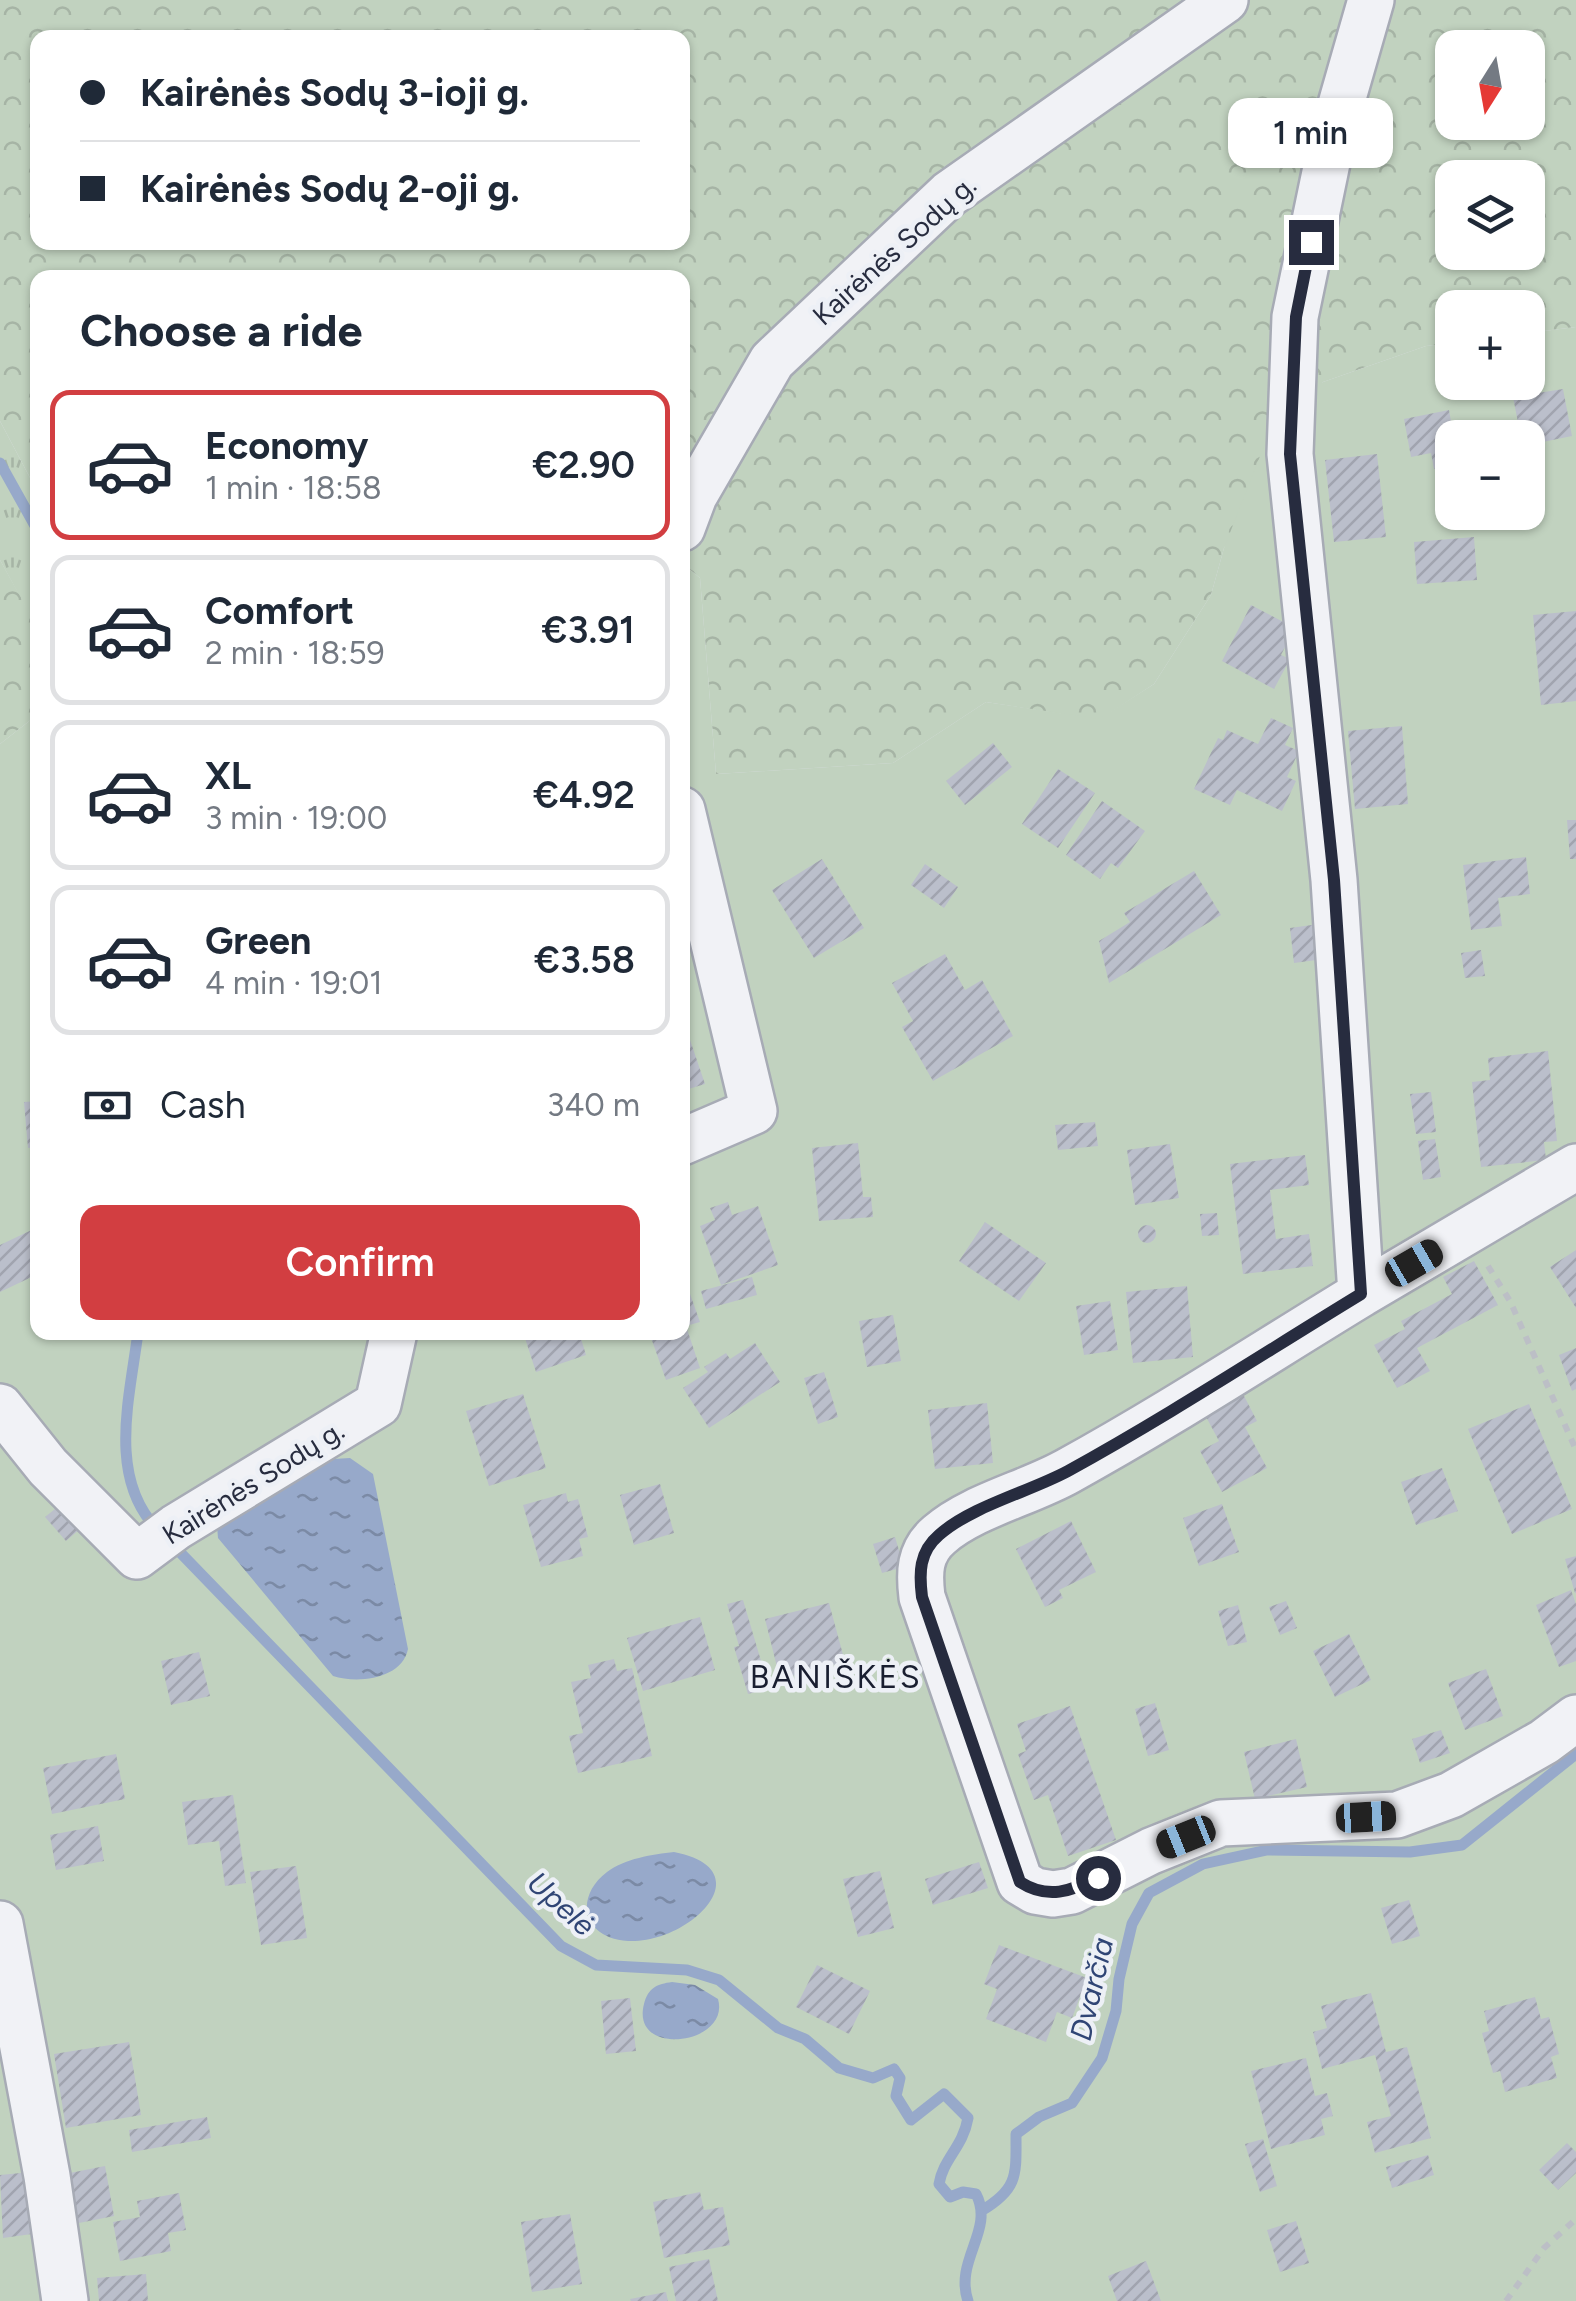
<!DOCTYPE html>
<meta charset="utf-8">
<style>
:root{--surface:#fff;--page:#f6f6f7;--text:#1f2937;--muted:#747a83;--line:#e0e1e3;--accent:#d23e41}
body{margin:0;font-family:Figtree,sans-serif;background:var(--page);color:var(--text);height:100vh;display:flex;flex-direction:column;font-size:38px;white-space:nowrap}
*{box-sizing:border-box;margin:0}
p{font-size:32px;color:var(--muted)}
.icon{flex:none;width:55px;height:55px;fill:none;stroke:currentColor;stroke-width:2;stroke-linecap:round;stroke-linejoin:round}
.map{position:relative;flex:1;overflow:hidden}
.details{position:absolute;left:30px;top:270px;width:660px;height:1070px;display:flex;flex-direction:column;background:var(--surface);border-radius:20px;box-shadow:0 2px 8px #0004}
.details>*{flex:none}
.top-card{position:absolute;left:30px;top:30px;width:660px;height:220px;border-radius:20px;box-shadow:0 2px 8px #0004;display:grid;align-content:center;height:220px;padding:0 50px;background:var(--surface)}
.needle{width:65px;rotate:191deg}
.tools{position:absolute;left:1435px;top:30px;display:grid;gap:20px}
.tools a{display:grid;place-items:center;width:110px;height:110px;border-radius:20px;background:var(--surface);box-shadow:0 2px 8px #0004;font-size:50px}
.end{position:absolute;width:45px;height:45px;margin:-22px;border:12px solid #272c3f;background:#fff;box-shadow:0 0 0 5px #fff}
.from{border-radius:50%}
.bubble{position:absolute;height:70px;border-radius:20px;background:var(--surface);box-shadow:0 2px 8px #0004;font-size:32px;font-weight:600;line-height:70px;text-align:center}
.car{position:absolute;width:30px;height:60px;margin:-30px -15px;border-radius:12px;box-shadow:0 0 8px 2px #0007;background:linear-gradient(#222 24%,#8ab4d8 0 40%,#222 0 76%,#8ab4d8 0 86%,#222 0)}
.top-card b{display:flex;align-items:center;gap:35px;height:95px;font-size:38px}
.top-card b+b{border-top:2px solid var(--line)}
.top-card i{width:25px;height:25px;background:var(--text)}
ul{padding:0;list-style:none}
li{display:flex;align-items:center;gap:30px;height:150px;margin:0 20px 15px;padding:0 30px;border:5px solid var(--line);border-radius:20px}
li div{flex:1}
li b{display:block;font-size:38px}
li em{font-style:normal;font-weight:600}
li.on{border-color:var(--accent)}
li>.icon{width:90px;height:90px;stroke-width:1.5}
h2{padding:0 50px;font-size:45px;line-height:120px}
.pay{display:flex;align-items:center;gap:25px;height:110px;padding:0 50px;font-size:38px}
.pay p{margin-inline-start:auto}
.action{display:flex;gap:20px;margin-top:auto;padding:20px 50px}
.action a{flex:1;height:115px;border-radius:20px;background:var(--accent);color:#fff;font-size:40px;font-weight:600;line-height:115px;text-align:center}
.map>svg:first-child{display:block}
.grass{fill:url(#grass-tufts)}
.forest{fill:url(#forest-crowns);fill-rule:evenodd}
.garden{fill:#c1d2bf;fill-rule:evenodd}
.water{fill:url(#water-ripples)}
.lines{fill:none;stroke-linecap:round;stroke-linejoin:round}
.stream{stroke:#97a9ca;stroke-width:11}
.building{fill:url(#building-hatch)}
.minor-casing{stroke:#a7abb5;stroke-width:50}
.path{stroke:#bcbfc6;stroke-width:6;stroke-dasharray:8 8;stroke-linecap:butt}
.minor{stroke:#f1f2f6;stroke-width:45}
.route{stroke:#272c3f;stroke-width:12}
.labels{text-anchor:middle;stroke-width:9;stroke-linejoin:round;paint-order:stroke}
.street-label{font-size:28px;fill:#272c3f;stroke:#edf0f6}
.water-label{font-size:30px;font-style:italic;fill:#304575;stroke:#edf0f6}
.quarter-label{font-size:32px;letter-spacing:2.5px;fill:#191e30;stroke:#edf0f6}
</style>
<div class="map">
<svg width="1576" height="2301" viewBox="0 0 1576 2301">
<defs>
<pattern id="grass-tufts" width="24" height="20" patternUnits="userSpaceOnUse" patternTransform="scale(2.5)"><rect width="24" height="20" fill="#c1d2bf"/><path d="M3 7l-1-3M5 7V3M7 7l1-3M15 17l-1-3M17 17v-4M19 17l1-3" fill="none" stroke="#a6b4a5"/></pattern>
<pattern id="forest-crowns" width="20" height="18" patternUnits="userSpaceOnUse" patternTransform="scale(2.5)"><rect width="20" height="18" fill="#c1d2bf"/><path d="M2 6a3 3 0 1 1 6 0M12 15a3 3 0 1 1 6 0" fill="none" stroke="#a6b4a5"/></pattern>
<pattern id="water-ripples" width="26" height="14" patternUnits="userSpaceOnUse" patternTransform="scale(2.5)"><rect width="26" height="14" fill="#97a9ca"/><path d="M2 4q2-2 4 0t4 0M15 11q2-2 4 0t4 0" fill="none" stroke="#7b8aa5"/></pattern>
<pattern id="building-hatch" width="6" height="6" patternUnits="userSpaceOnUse" patternTransform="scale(2.5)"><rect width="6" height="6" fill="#bbbfcb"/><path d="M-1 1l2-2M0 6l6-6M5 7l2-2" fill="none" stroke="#a1a4af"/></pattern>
</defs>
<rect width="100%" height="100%" fill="#dee1e8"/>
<path class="grass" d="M0 421 37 491V628L0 560Z"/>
<path class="forest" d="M0 0H1576V327L1528 333V308H1452V343L1426 346 1323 382 1224 548 1211 595 1154 684 1099 720 986 702 893 763 716 774 700 578 683 564 682 278H38L37 491 0 421ZM38 38H682V242H38ZM1452 48H1528V122H1452ZM1452 178H1528V252H1452Z
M0 560 38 628 37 715 0 744Z"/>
<path class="garden" d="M1576 327V2301H0V744L37 715 38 1332H682L683 564 700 578 716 774 893 763 986 702 1099 719 1154 684 1211 595 1224 548 1264 446 1323 382 1426 346 1452 343V382H1528V333ZM1452 438H1528V512H1452Z"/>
<path class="water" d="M350 1458 373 1474 408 1649C402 1679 358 1684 333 1676L218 1538 217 1526 224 1512 333 1459Z
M674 1852C765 1870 689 1944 628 1941 582 1938 574 1897 607 1872 624 1859 653 1854 674 1852Z
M672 1982 695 1985 718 1999C731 2045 630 2058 644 2004 648 1988 657 1984 672 1982Z"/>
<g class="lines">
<path class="stream" d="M0 463 38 531
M138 1332C130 1397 107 1477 157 1529
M170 1542 561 1946 596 1965 687 1970 719 1980 778 2028 805 2039 839 2068 873 2078 894 2069 900 2078 896 2096 911 2120 944 2094 968 2118C963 2147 943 2159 939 2184L950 2197 963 2192 976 2194C995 2230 954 2260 968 2301
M981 2211C1019 2189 1016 2174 1016 2134L1039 2117 1072 2103 1102 2058 1116 2011 1119 1979 1132 1924 1149 1893 1203 1864 1267 1850 1410 1852 1462 1845 1576 1754"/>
</g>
<path class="building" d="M1563 389 1572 436 1528 445V438H1521L1513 397Z
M1449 410 1454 438 1452 465 1434 469 1431 453 1411 457 1404 419Z
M1377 454 1386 537 1334 542 1325 460Z
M1474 537 1477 580 1417 584 1414 542Z
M1251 605 1295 628 1281 655 1290 659 1274 689 1222 661Z
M1576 611V701L1541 705 1533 615Z
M1271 718 1293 728 1285 745 1299 751 1287 777 1296 781 1282 811 1237 790 1230 805 1194 789 1218 738 1223 740 1227 730 1258 744Z
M1402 726 1408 804 1355 809 1348 731Z
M993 743 1012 767 965 805 946 781Z
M1058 769 1095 793 1058 848 1022 824Z
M1102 801 1145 831 1118 868 1111 863 1100 879 1066 855Z
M1567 820H1576V859H1570Z
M1526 857 1530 894 1498 898 1502 926 1471 930 1463 865Z
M822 859 864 928 814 958 772 890Z
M925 864 958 887 944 908 911 885Z
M1194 871 1221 915 1109 983 1099 941 1130 922 1124 913Z
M1319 924 1324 959 1294 963 1290 928Z
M1481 950 1485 976 1465 978 1461 953Z
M945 954 965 990 982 980 1013 1036 933 1081 902 1027 913 1021 892 983Z
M688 1034 705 1084 682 1091V1036Z
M1548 1051 1557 1141 1544 1142 1546 1160 1481 1167 1472 1082 1490 1080 1488 1058Z
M1431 1092 1436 1132 1416 1134 1410 1094Z
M38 1101V1147L28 1148 24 1102Z
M1095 1122 1098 1146 1058 1150 1055 1125Z
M1435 1139 1441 1177 1423 1180 1418 1141Z
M858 1143 863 1197H871L873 1217 819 1221 812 1148Z
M1170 1144 1179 1198 1135 1205 1127 1150Z
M1305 1155 1309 1185 1270 1190 1276 1239 1309 1234 1313 1266 1243 1274 1230 1164Z
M728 1202 732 1215 758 1206 778 1265 721 1285 700 1226 715 1220 710 1208Z
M1217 1213 1219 1235 1202 1236 1200 1214Z
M985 1222 1046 1263 1019 1301 959 1261Z
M1138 1234a9 9 0 1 1 18 0a9 9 0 1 1-18 0Z
M38 1227V1274L0 1292V1245Z
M1576 1250V1308L1550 1267Z
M1474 1261 1498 1305 1417 1348 1430 1371 1397 1388 1374 1345 1405 1329 1401 1321 1452 1294 1443 1277Z
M683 1274 700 1322 686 1326 700 1368 666 1380 649 1332H682Z
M752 1277 757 1295 706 1309 701 1291Z
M1187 1286 1193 1357 1133 1363 1126 1292Z
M1110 1301 1118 1350 1084 1355 1076 1306Z
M893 1315 901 1361 867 1367 859 1321Z
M523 1332H579L586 1355 536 1372Z
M755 1343 780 1382 709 1428 683 1388 708 1372 704 1367 726 1353 730 1359Z
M1576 1348V1389L1572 1391 1559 1355Z
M824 1372 838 1417 818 1424 804 1378Z
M1242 1392 1257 1421 1245 1427 1267 1468 1222 1492 1200 1451 1219 1441 1204 1413Z
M523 1394 546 1468 489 1486 466 1411Z
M987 1403 993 1463 935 1469 928 1410Z
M1529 1404 1572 1509 1512 1534 1468 1429Z
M1442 1468 1458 1511 1416 1525 1401 1482Z
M660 1484 674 1533 634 1545 620 1495Z
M566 1493 568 1502 578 1499 588 1537 579 1539 583 1556 541 1567 523 1505Z
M1222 1504 1239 1552 1199 1566 1183 1518Z
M60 1505 80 1529 66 1541 45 1517Z
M1071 1521 1096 1572 1059 1590 1063 1598 1045 1607 1016 1549Z
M895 1537 904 1567 882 1573 873 1544Z
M1576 1556V1593H1575L1565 1559Z
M1571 1590 1576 1604V1661L1559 1667 1536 1605Z
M743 1600 769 1688 748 1694 734 1647 739 1646 727 1604Z
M1286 1601 1297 1628 1280 1635 1269 1607Z
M829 1603 845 1662 780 1679 765 1619Z
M1238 1605 1247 1642 1228 1646 1218 1611Z
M700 1617 715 1670 643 1691 627 1638Z
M1349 1634 1371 1680 1335 1697 1313 1651Z
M199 1652 210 1696 171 1705 161 1661Z
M614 1659 617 1671 632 1668 652 1756 578 1773 569 1736 583 1733 571 1682 591 1678 588 1665Z
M1486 1669 1503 1716 1465 1730 1448 1683Z
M1155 1703 1169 1750 1148 1756 1135 1709Z
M1070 1706 1116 1840 1068 1856 1048 1795 1034 1800 1018 1754 1026 1751 1017 1724Z
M1441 1730 1450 1753 1420 1763 1412 1739Z
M1296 1739 1307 1787 1255 1799 1244 1752Z
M116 1754 125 1799 52 1814 43 1768Z
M233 1795 246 1883 225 1886 219 1841 188 1845 182 1802Z
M98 1826 104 1861 56 1870 50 1835Z
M979 1862 988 1888 933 1905 925 1879Z
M296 1866 307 1938 261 1945 250 1872Z
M880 1871 894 1928 858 1937 843 1879Z
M1409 1900 1420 1936 1392 1944 1381 1908Z
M999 1945 1087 1978 1072 2018 1057 2012 1046 2042 986 2019 997 1989 984 1984Z
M817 1965 870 1991 849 2034 796 2007Z
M1371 1993 1386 2052 1407 2047 1431 2138 1375 2153 1367 2122 1391 2116 1375 2055 1322 2069 1313 2032 1327 2028 1321 2006Z
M1535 1997 1541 2019 1549 2017 1559 2054 1551 2057 1557 2078 1505 2092 1500 2071 1493 2073 1482 2033 1489 2031 1484 2011Z
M630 1998 636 2051 606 2054 601 2001Z
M129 2042 141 2115 66 2128 54 2054Z
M1306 2058 1315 2096 1327 2093 1333 2116 1321 2119 1325 2135 1271 2149 1251 2071Z
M207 2117 211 2138 132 2152 129 2130Z
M1263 2139 1277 2186 1260 2192 1245 2144Z
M1567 2143 1576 2152V2173L1558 2190 1539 2170Z
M1428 2155 1434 2175 1392 2188 1386 2167Z
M105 2166 114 2216 74 2224 65 2174Z
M31 2172 39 2233 3 2238 0 2175Z
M700 2192 704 2210 723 2207 730 2245 664 2258 653 2202Z
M179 2193 186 2230 168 2233 171 2251 120 2261 113 2222 140 2217 137 2201Z
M570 2214 582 2284 532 2292 521 2222Z
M1296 2221 1309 2263 1280 2272 1267 2230Z
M709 2259 718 2301H676L669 2267Z
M1146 2261 1161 2301H1117L1108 2276Z
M146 2274 148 2301H99L97 2278Z
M666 2292 668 2301H631L630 2299Z"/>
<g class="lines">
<defs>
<path id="minor" d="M1371 0 1334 129 1295 317 1290 454 1334 880 1361 1294 1576 1167
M682 528 694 496 772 361 949 194 1225 0
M682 810 754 1111 682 1142
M1361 1294C1264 1353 1168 1416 1068 1471 1029 1493 972 1506 939 1535 919 1552 919 1573 922 1597L1020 1882 1035 1891 1053 1894 1072 1891 1151 1851 1221 1823 1397 1815 1451 1795 1544 1742 1576 1718
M0 1407 48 1467 137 1556 176 1527 378 1404 394 1332
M0 1924 47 2176 65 2301"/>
</defs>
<use href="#minor" class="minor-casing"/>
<path class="path" d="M1488 1266 1510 1301 1576 1450
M1506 2301 1544 2248 1576 2219"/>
<use href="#minor" class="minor"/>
</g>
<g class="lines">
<path class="route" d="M1098 1878C1071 1891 1048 1900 1020 1882L922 1597C919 1573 919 1552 939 1535 972 1506 1029 1492 1068 1471 1168 1416 1264 1353 1361 1294L1334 880 1290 454 1296 317 1311 242"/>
</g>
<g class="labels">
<g class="street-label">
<text transform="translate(894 250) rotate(-42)" y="10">Kairėnės Sodų g.</text>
<text transform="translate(253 1482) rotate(-32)" y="10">Kairėnės Sodų g.</text>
</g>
<g class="water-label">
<text transform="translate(561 1904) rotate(42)" y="10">Upelė</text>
<text transform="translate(1092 1989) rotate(-77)" y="10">Dvarčia</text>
</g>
<g class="quarter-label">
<text x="836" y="1688">BANIŠKĖS</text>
</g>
</g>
</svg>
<div class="tools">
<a><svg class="needle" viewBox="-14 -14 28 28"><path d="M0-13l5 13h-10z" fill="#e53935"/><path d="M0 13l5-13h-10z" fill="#747a83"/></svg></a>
<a><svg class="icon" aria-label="layers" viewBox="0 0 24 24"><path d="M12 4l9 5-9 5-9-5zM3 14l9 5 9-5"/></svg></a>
<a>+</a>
<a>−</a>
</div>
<i class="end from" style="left:1098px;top:1878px"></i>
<i class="end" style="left:1311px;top:242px"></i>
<div class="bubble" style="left:1228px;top:98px;width:165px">1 min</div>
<i class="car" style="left:1414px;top:1263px;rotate:60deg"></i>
<i class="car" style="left:1366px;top:1817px;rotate:87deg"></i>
<i class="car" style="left:1186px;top:1837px;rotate:248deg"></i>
<div class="top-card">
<b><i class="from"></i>Kairėnės Sodų 3-ioji g.</b>
<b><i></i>Kairėnės Sodų 2-oji g.</b>
</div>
<section class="details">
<h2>Choose a ride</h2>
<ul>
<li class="on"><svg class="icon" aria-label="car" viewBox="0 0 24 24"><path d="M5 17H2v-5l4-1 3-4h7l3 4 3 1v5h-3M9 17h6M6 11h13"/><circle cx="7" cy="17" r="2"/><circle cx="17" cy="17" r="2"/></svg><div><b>Economy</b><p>1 min · 18:58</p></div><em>€2.90</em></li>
<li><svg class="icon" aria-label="car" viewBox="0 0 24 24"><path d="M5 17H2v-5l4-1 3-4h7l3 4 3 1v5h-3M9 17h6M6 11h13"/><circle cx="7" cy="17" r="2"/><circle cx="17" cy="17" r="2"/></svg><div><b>Comfort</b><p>2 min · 18:59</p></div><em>€3.91</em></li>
<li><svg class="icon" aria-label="car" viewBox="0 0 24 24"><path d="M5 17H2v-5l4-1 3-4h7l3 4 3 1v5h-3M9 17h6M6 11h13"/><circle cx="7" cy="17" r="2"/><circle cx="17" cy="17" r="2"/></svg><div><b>XL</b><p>3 min · 19:00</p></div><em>€4.92</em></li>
<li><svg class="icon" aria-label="car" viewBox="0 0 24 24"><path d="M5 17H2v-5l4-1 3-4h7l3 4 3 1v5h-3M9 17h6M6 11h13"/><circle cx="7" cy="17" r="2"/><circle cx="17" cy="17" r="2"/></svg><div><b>Green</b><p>4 min · 19:01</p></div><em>€3.58</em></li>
</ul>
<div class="pay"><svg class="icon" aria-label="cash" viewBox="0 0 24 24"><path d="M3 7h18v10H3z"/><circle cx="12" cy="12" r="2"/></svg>Cash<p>340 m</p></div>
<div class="action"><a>Confirm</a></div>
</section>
</div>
